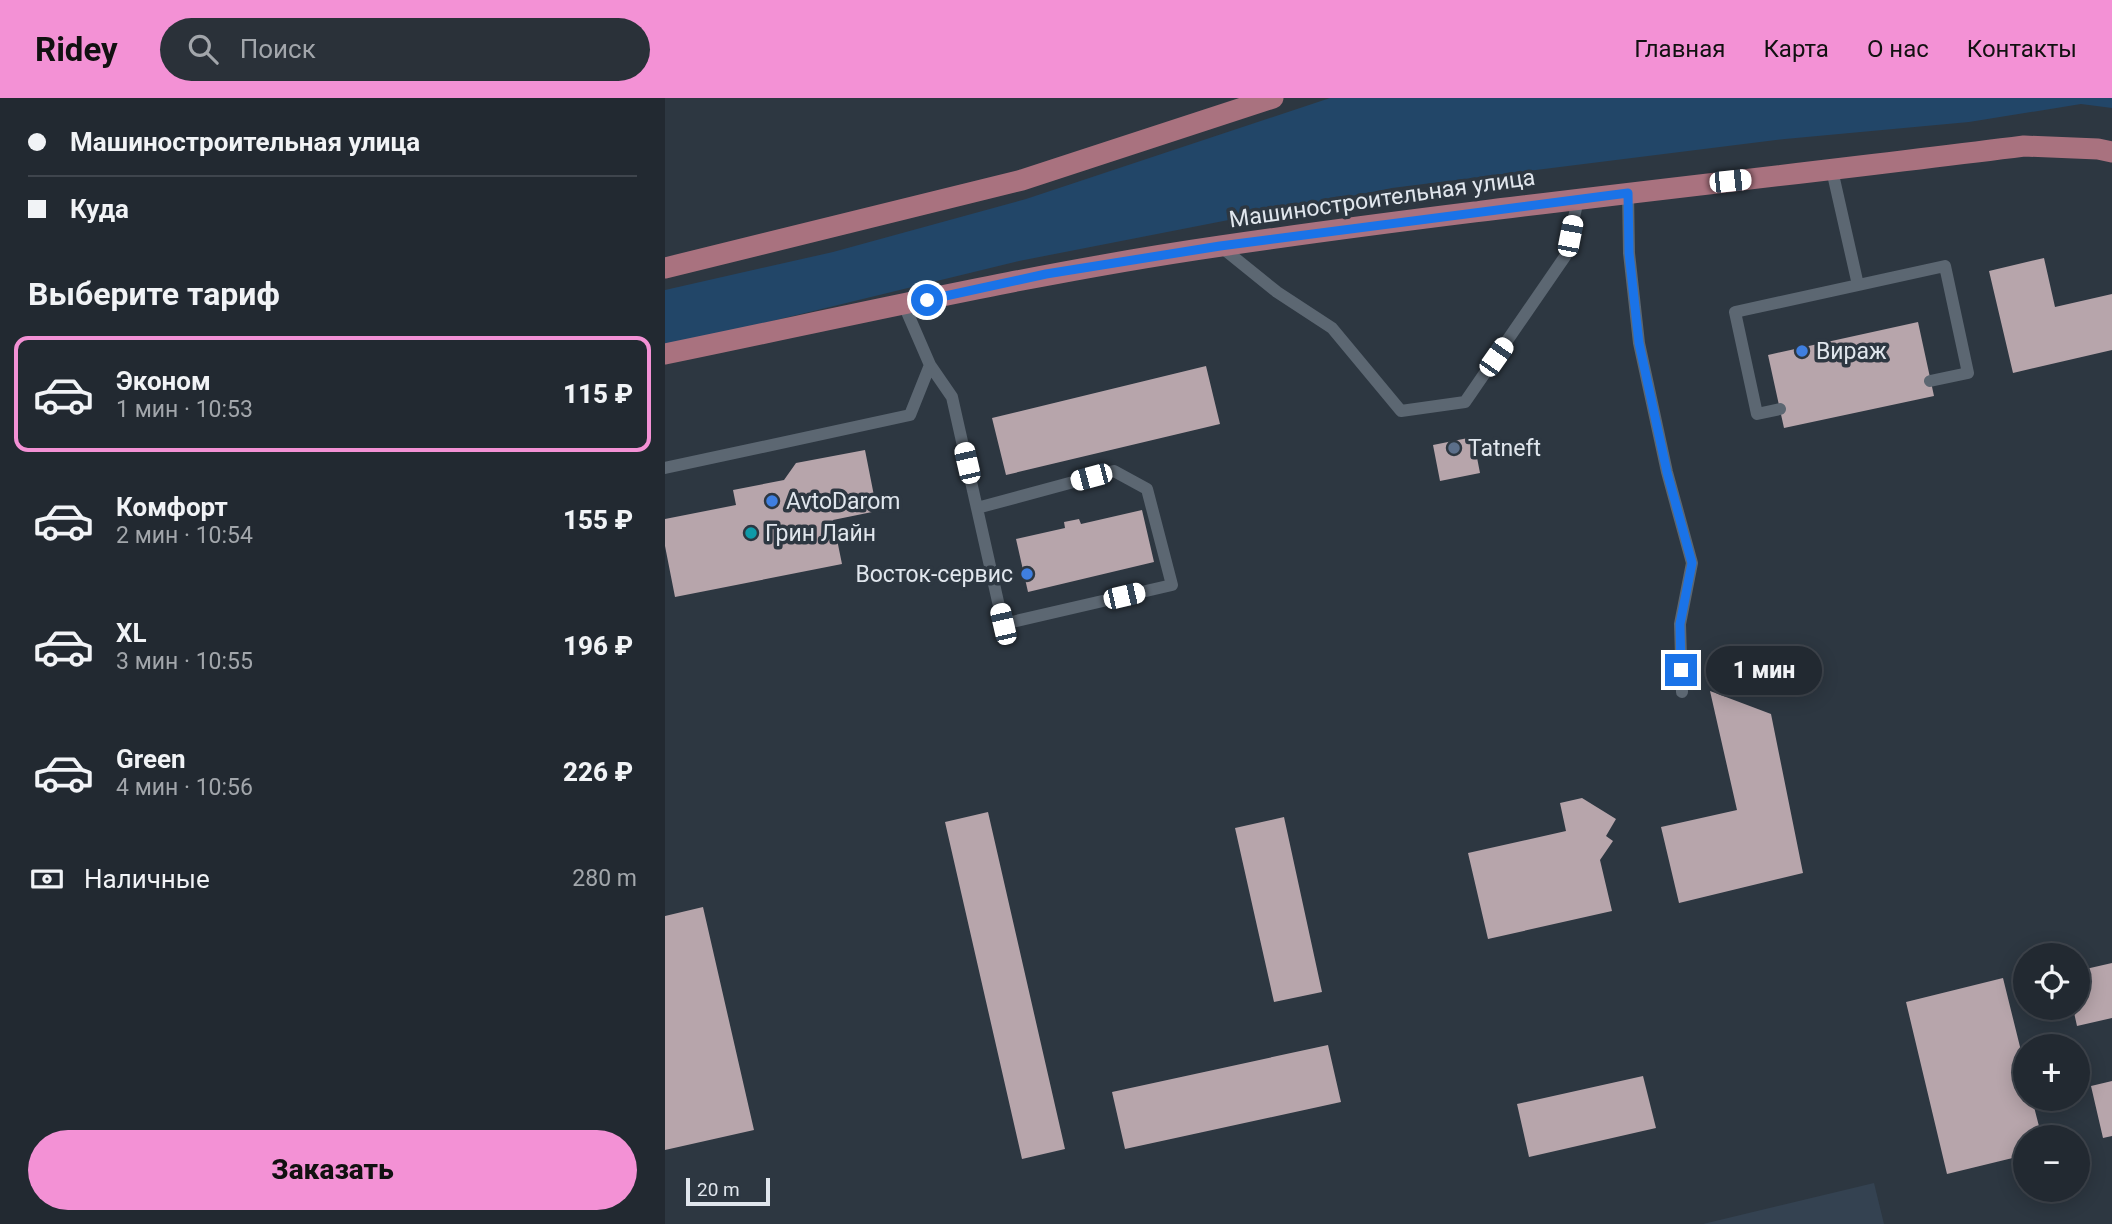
<!DOCTYPE html>
<html lang="ru">
<meta charset="utf-8">
<style>
:root{--surface:#222931;--page:#2a3139;--text:#f1f3f6;--muted:#a2a6ab;--line:#3f454d;--accent:#f391d5}
body{margin:0;font-family:Roboto,sans-serif;background:var(--page);color:var(--text);height:100vh;display:flex;flex-direction:column;font-size:26px;white-space:nowrap}
*{box-sizing:border-box;margin:0}
p{font-size:23px;color:var(--muted)}
.icon{flex:none;width:38px;height:38px;fill:none;stroke:currentColor;stroke-width:2;stroke-linecap:round;stroke-linejoin:round}
.map{position:relative;flex:1;overflow:hidden}
.panel{display:flex;flex-direction:column;background:var(--surface);width:665px}
.panel>*{flex:none}
.hud{display:grid;align-content:center;height:154px;padding:0 28px;background:var(--surface)}
.tools{position:absolute;left:1348px;top:845px;display:grid;gap:14px}
.tools a{display:grid;place-items:center;width:77px;height:77px;border-radius:50%;background:var(--surface);box-shadow:0 4px 18px #0003,0 0 0 2px var(--line);font-size:35px}
.scale{position:absolute;left:21px;bottom:18px;width:84px;box-sizing:border-box;padding-left:7px;border:4px solid #e0e6ed;border-top:0;font-size:19px;line-height:24px;white-space:nowrap;color:#e0e6ed;-webkit-text-stroke:5px #2d3741;paint-order:stroke}
.end{position:absolute;width:32px;height:32px;margin:-16px;border:9px solid #1a73e8;background:#fff;box-shadow:0 0 0 4px #fff}
.from{border-radius:50%}
.bubble{position:absolute;height:49px;border-radius:24px;background:var(--surface);box-shadow:0 4px 18px #0003,0 0 0 2px var(--line);font-size:23px;font-weight:800;line-height:49px;text-align:center}
.car{position:absolute;width:21px;height:42px;margin:-21px -10px;border-radius:9px;box-shadow:0 0 5px 2px #0007;background:linear-gradient(#fff 24%,#345 0 40%,#fff 0 76%,#345 0 86%,#fff 0)}
.hud b{display:flex;align-items:center;gap:24px;height:66px;font-size:26px}
.hud b+b{border-top:2px solid var(--line)}
.hud i{width:18px;height:18px;background:var(--text)}
ul{padding:0;list-style:none}
li{display:flex;align-items:center;gap:21px;height:116px;margin:0 14px 10px;padding:0 14px;border:4px solid transparent;border-radius:14px}
li div{flex:1}
li b{display:block;font-size:26px}
li em{font-style:normal;font-weight:800}
li.current{border-color:var(--accent)}
li>.icon{width:63px;height:63px;stroke-width:1.5}
h2{padding:0 28px;font-size:32px;line-height:84px}
.pay{display:flex;align-items:center;gap:18px;height:77px;padding:0 28px;font-size:26px}
.pay p{margin-inline-start:auto}
.action{display:flex;gap:14px;margin-top:auto;padding:14px 28px}
.action a{flex:1;height:80px;border-radius:42px;background:var(--accent);color:#111;font-size:28px;font-weight:800;line-height:80px;text-align:center}
header{display:flex;align-items:center;gap:42px;box-sizing:border-box;height:98px;padding:0 35px;background:var(--accent);color:#111}
header strong{font-size:33px}
nav{display:flex;gap:38px;margin-inline-start:auto;font-size:24px}
.search{width:490px;height:63px;background:var(--page);display:flex;align-items:center;gap:18px;box-sizing:border-box;padding:0 24px;border-radius:38px;color:var(--muted);font-size:26px}
main{display:flex;flex:1;min-height:0}
.map>svg:first-child{display:block}
.built{fill:#344251}
.green{fill:#224668}
.building{fill:#b7a5ab}
.lines{fill:none;stroke-linecap:round;stroke-linejoin:round}
.service{stroke:#5c6772;stroke-width:12}
.primary{stroke:#a9727f;stroke-width:21}
.route{stroke:#1a73e8;stroke-width:9}
.shop-dot{fill:#3f7fe0;stroke:#2d3741;stroke-width:2.5}
.service-dot{fill:#5c6f8a;stroke:#2d3741;stroke-width:2.5}
.culture-dot{fill:#0f9aa8;stroke:#2d3741;stroke-width:2.5}
.labels{text-anchor:middle;stroke-width:7;stroke-linejoin:round;paint-order:stroke}
.street-label{font-size:23px;fill:#e0e6ed;stroke:#2d3741}
.poi-label{font-size:23px;fill:#e0e6ed;stroke:#2d3741;text-anchor:start}
</style>
<header>
<strong>Ridey</strong>
<div class="search"><svg class="icon" aria-label="search" viewBox="0 0 24 24"><circle cx="10" cy="10" r="6"/><path d="M15 15l6 6"/></svg>Поиск</div>
<nav><a>Главная</a><a>Карта</a><a>О нас</a><a>Контакты</a></nav>
</header>
<main>
<section class="panel">
<div class="hud">
<b><i class="from"></i>Машиностроительная улица</b>
<b><i></i>Куда</b>
</div>
<h2>Выберите тариф</h2>
<ul>
<li class="current"><svg class="icon" aria-label="car" viewBox="0 0 24 24"><path d="M5 17H2v-5l4-1 3-4h7l3 4 3 1v5h-3M9 17h6M6 11h13"/><circle cx="7" cy="17" r="2"/><circle cx="17" cy="17" r="2"/></svg><div><b>Эконом</b><p>1 мин · 10:53</p></div><em>115 ₽</em></li>
<li><svg class="icon" aria-label="car" viewBox="0 0 24 24"><path d="M5 17H2v-5l4-1 3-4h7l3 4 3 1v5h-3M9 17h6M6 11h13"/><circle cx="7" cy="17" r="2"/><circle cx="17" cy="17" r="2"/></svg><div><b>Комфорт</b><p>2 мин · 10:54</p></div><em>155 ₽</em></li>
<li><svg class="icon" aria-label="car" viewBox="0 0 24 24"><path d="M5 17H2v-5l4-1 3-4h7l3 4 3 1v5h-3M9 17h6M6 11h13"/><circle cx="7" cy="17" r="2"/><circle cx="17" cy="17" r="2"/></svg><div><b>XL</b><p>3 мин · 10:55</p></div><em>196 ₽</em></li>
<li><svg class="icon" aria-label="car" viewBox="0 0 24 24"><path d="M5 17H2v-5l4-1 3-4h7l3 4 3 1v5h-3M9 17h6M6 11h13"/><circle cx="7" cy="17" r="2"/><circle cx="17" cy="17" r="2"/></svg><div><b>Green</b><p>4 мин · 10:56</p></div><em>226 ₽</em></li>
</ul>
<div class="pay"><svg class="icon" aria-label="cash" viewBox="0 0 24 24"><path d="M3 7h18v10H3z"/><circle cx="12" cy="12" r="2"/></svg>Наличные<p>280 m</p></div>
<div class="action"><a>Заказать</a></div>
</section>
<div class="map">
<svg width="1447" height="1126" viewBox="0 0 1447 1126">
<rect width="100%" height="100%" fill="#2d3741"/>
<path class="built" d="M1209 1085 1219 1126H1038Z"/>
<path class="green" d="M665 0H1447V10L1416 6 1304 24 1120 41 727 90 354 163 0 249V192L168 154 361 101Z"/>
<path class="building" d="M1379 160 1390 209 1447 196V252L1348 275 1324 173Z
M1253 224 1269 298 1119 330 1103 257Z
M541 268 555 326 341 377 327 320Z
M808 339 815 375 775 383 768 347Z
M200 352 212 413 168 422 177 466 10 499 0 448V421L71 407 68 392 119 382 131 365Z
M477 412 489 464 363 494 351 441 400 430 399 424 414 421 416 426Z
M1045 593 1106 616 1138 775 1014 805 996 729 1072 712Z
M917 700 951 721 941 738 948 743 935 762 947 813 823 841 803 755 901 733 895 705Z
M323 714 400 1051 357 1061 280 724Z
M619 719 657 894 609 904 570 730Z
M38 809 89 1032 0 1052V818Z
M1447 865V920L1412 928 1408 910H1412V873Z
M1338 880 1360 969V1001H1367L1377 1040H1360V1057L1282 1076 1241 904Z
M663 947 676 1004 460 1051 447 994Z
M978 978 991 1030 864 1059 852 1006Z
M1447 983V1038L1438 1040 1426 988Z"/>
<g class="lines">
<path class="service" d="M1167 72 1193 187
M963 95 964 155 974 245 1002 374 1027 465 1015 526 1017 594
M555 148 612 194 667 230 736 313 800 304 901 157 913 101
M265 267 287 299 338 526 507 487 482 391 449 373 312 410
M1115 311 1092 316 1070 214 1280 168 1303 275 1265 283
M0 370 245 317 265 267 239 207"/>
<path class="primary" d="M0 170 357 82 608 0
M0 256C185 218 369 175 556 148 823 109 1091 82 1359 48L1433 51 1447 54"/>
</g>
<g class="lines">
<path class="route" d="M262 202 381 176 555 148 963 95 964 155 974 245 1002 374 1027 465 1015 526 1016 572"/>
</g>
<g class="shop-dot">
<circle cx="1137" cy="253" r="7"/>
<circle cx="107" cy="403" r="7"/>
<circle cx="362" cy="476" r="7"/>
</g>
<circle class="service-dot" cx="789" cy="350" r="7"/>
<circle class="culture-dot" cx="86" cy="435" r="7"/>
<g class="labels">
<g class="street-label">
<text transform="translate(717 100) rotate(-8)" y="8">Машиностроительная улица</text>
</g>
<g class="poi-label">
<text x="1151" y="261">Вираж</text>
<text x="803" y="358">Tatneft</text>
<text x="121" y="411">AvtoDarom</text>
<text x="100" y="443">Грин Лайн</text>
<text x="348" y="484" text-anchor="end">Восток-сервис</text>
</g>
</g>
</svg>
<div class="tools">
<a><svg class="icon" aria-label="locate" viewBox="0 0 24 24"><circle cx="12" cy="12" r="6"/><path d="M12 2v4M12 18v4M2 12h4M18 12h4"/></svg></a>
<a>+</a>
<a>−</a>
</div>
<div class="scale">20 m</div>
<i class="end from" style="left:262px;top:202px"></i>
<i class="end" style="left:1016px;top:572px"></i>
<div class="bubble" style="left:1041px;top:548px;width:116px">1 мин</div>
<i class="car" style="left:1065px;top:83px;rotate:84deg"></i>
<i class="car" style="left:905px;top:138px;rotate:11deg"></i>
<i class="car" style="left:831px;top:259px;rotate:35deg"></i>
<i class="car" style="left:302px;top:365px;rotate:347deg"></i>
<i class="car" style="left:426px;top:379px;rotate:255deg"></i>
<i class="car" style="left:459px;top:498px;rotate:77deg"></i>
<i class="car" style="left:338px;top:526px;rotate:347deg"></i>
</div>
</main>
